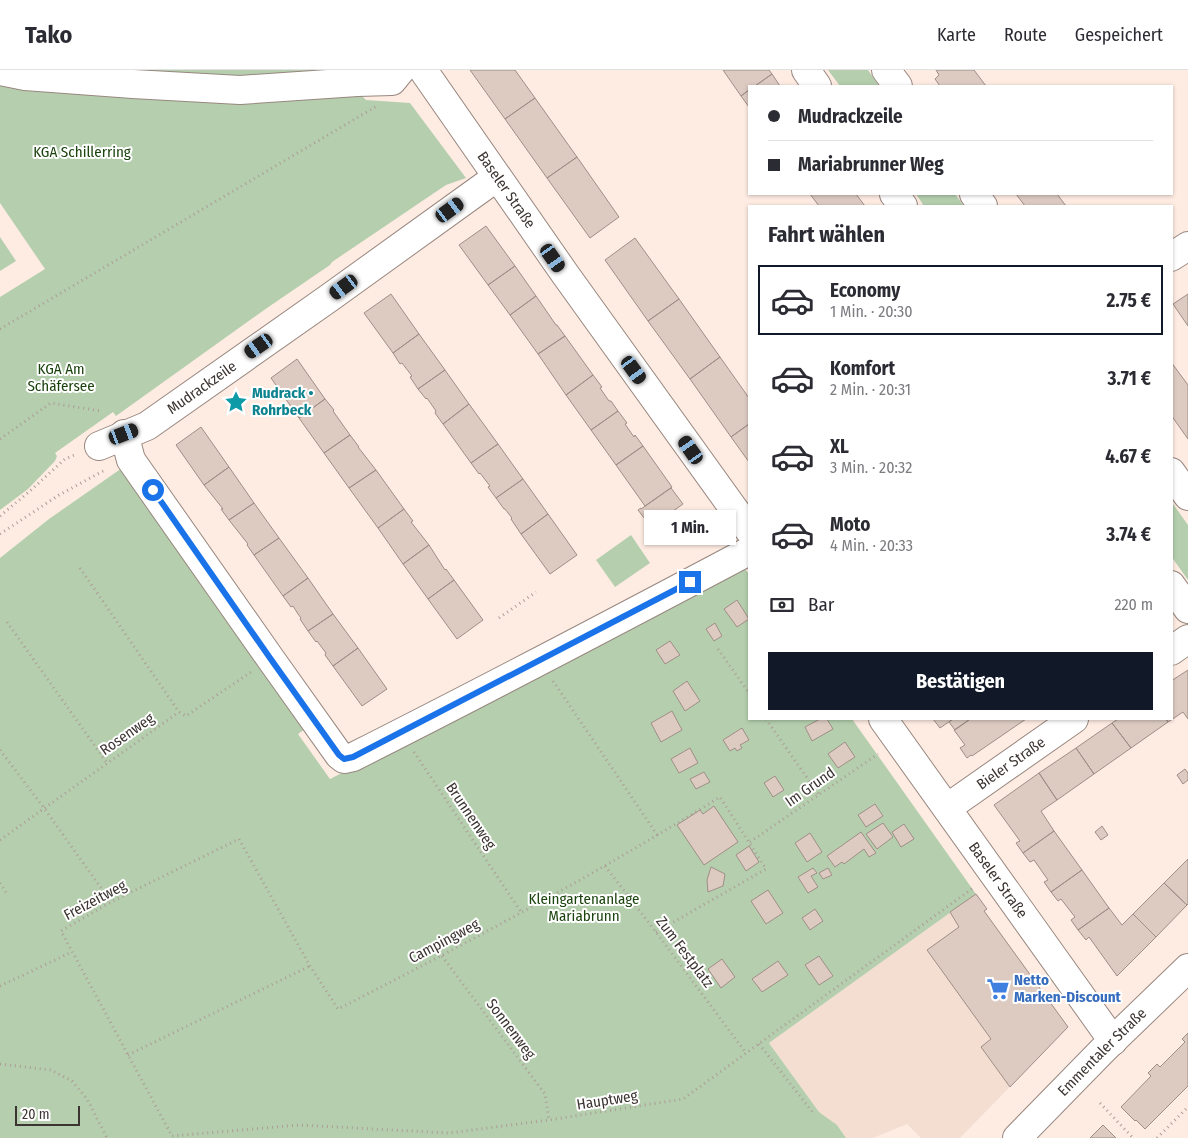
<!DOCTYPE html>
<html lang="de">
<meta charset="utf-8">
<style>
:root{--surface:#fff;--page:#f7f7f7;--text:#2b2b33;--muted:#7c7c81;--line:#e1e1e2;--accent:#111827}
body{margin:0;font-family:"Fira Sans Condensed",sans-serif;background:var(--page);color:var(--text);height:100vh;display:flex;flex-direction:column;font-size:19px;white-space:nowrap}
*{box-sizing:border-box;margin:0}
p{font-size:16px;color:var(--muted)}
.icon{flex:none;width:28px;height:28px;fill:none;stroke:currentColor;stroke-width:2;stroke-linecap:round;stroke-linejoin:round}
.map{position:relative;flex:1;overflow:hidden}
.sheet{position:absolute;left:748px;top:135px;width:425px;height:515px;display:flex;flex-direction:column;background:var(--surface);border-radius:0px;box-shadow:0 1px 4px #0004}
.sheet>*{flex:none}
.banner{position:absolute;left:748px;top:15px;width:425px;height:110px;border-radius:0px;box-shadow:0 1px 4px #0004;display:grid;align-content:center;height:110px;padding:0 20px;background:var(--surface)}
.scale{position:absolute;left:15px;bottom:12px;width:65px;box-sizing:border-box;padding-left:5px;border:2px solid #3b3431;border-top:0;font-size:14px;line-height:18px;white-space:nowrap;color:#3b3431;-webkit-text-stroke:4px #fff;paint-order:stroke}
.end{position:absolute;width:22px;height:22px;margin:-11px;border:6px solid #1a73e8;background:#fff;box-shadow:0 0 0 2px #fff}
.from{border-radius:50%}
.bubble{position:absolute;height:35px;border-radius:0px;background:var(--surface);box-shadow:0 1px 4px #0004;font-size:16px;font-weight:700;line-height:35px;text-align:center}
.car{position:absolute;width:15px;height:30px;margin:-15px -8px;border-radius:6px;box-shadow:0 0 4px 1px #0007;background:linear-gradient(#222 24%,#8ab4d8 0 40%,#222 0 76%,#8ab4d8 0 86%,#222 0)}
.banner b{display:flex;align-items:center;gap:18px;height:48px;font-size:19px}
.banner b+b{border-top:1px solid var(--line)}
.banner i{width:12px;height:12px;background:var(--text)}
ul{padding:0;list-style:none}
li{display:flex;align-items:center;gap:15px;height:70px;margin:0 10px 8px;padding:0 10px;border:2px solid transparent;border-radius:0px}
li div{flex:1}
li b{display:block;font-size:19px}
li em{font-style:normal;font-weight:700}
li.on{border-color:var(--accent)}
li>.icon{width:45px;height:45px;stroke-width:1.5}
h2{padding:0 20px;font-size:22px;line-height:60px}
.pay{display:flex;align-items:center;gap:12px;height:55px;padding:0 20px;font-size:19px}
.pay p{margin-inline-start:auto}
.button{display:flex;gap:10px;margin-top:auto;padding:10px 20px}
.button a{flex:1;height:58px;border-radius:0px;background:var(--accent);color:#fff;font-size:20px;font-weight:700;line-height:58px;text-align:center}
header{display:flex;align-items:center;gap:30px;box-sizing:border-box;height:70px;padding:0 25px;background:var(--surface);border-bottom:1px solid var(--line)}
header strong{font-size:24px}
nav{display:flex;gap:28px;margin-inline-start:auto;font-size:18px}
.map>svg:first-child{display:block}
.commercial{fill:#f3ded1}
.green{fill:#b5cfae}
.building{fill:#ddcbc2;stroke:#9f8e86}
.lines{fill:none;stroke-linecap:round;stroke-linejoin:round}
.minor-casing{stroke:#98877f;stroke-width:30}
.major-casing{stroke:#98877f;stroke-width:30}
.path{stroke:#ab9d97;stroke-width:3;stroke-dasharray:1 4;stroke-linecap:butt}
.minor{stroke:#fff;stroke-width:28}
.major{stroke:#fff;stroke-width:28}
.route{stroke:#1a73e8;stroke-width:6}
.labels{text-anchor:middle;stroke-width:4;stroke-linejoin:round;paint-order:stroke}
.park-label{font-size:15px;fill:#1b430e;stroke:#fff}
.street-label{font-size:15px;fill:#3b3431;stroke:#fff}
.culture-label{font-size:15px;font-weight:bold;fill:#0d838f;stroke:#fff;text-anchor:start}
.shop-label{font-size:15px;font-weight:bold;fill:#366cbe;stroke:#fff;text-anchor:start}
</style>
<header>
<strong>Tako</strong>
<nav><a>Karte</a><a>Route</a><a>Gespeichert</a></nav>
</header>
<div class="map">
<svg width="1188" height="1068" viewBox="0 0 1188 1068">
<rect width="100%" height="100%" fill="#feece3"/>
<path class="commercial" d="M976 824 987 839 985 841 1068 957 960 1068H921L907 1054 873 1068H846L837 1055 819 1042 769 973Z"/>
<path class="green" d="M0 0H359L353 17 366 30 410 33 466 108 446 115 332 192 330 195 267 238 116 346 113 342 106 347 55 383 57 386 55 391 28 419 0 440V227L45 199 0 133Z
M828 0H868L879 16H840Z
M916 124H955L964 136H924Z
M0 167 16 191 0 201Z
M122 398 308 657 298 664 330 709 744 498 749 504V649H852L976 824 769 973 819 1042 837 1055 846 1068H0V488L49 449Z
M1171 431 1188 455V510L1171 486Z
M631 465 650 493 615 517 596 490Z"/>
<path class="building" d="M470 0H515L535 28 505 49Z
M723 0H769L772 4 755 16H749V20L741 26Z
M936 0H974L986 16H940L935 9 939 5Z
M772 4 780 16H755Z
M749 20V37L741 26Z
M535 28 577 87 547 108 505 49Z
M577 87 619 147 590 168 547 108Z
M810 124H856L865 136H819Z
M1016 124H1057L1066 136H1025Z
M486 156 515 196 488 215 459 175Z
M635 168 679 229 648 251 605 190Z
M515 196 536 226 510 245 488 215Z
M391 224 419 264 393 283 364 243Z
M1188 224V256L1173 234Z
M536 226 556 255H557L565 266 538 284 510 245Z
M679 229 720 287 690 309 648 251Z
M419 264 445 300 418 319 410 307 412 306 402 293 400 294 393 283Z
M565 266 593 305 566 325 538 284Z
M720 287 749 328V354L731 367 690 309Z
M297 289 325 329 299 348 271 308Z
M1171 292 1188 315V369L1171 345Z
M445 300 469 334 443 354 435 343 436 341 427 328 426 329 418 319Z
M593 305 602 317 600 318 609 331H611L618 341 591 360 566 325Z
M325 329 334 340 333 341 350 365 324 383 299 348Z
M469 334 498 374 471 393 443 354Z
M618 341 627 353 625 354 634 367 635 365 643 376 616 395 591 360Z
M749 354V392L731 367Z
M201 357 229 397 204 415 176 375Z
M350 365 359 377H358L376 400 349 418 324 383Z
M498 374 523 409 496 428 488 417 490 416 480 403 479 404 471 393Z
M643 376 672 417 645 436 616 395Z
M229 397 254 433 229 450 221 439H223L204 415Z
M376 400 404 439 378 458 349 418Z
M523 409 548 444 521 464 511 449 512 448 505 439H504L496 428Z
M671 418 683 434 651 457 638 440 641 438V439Z
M254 433 279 468 254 485 247 475 248 474 229 450Z
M404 439 413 451 411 452 429 475 403 494 378 458Z
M548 444 577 485 550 504 521 464Z
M279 468 308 508 283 526 254 485Z
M429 475 445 500 446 499 454 510 428 529 403 494Z
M308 508 333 544 308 561 300 549 301 548 298 544 293 536 291 537 283 526Z
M454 510 483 550 457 569 428 529Z
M737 530 749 549 737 557 724 539Z
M333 544 358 578 333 596 325 585 326 583 317 571 316 572 308 561Z
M715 553 722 566 714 571 706 559Z
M670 571 680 585 665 594 656 580Z
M358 578 387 619 362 636 333 596Z
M1188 600V649L1183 642 1168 652 1166 649H1171V611Z
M687 611 700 631 685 641 673 621Z
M672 641 682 660 661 672 651 653Z
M820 649H827L833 659 812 671 805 657Z
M933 649H953L940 658Z
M953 649H968L969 650 955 660 949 652Z
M970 649H1026L972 686 971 685 967 688 960 678 965 675 954 660Z
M1118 649H1166L1168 652 1131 678 1112 653Z
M1112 653 1131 678 1094 704 1076 678Z
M742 658 749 670 740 675 742 678 737 681 735 678 730 681 723 670Z
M845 672 855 687 838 698 828 684Z
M690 678 698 693 679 703 671 689Z
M1076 678 1094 704 1057 730 1039 703Z
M1185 699 1188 703V710L1183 714 1177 705Z
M704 702 710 712 696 719 690 709Z
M1039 703 1057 730 1041 741 1054 761 1023 783 1016 773 1020 771 994 735Z
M775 706 784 720 773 727 764 713Z
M875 734 883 746 866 757 858 745Z
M714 736 738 772 704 795 677 755 700 740 703 744Z
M883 753 893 767 877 779 866 764Z
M904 754 914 769 901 777 892 762Z
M1102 756 1108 765 1101 770 1095 762Z
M1054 761 1082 800 1051 822 1044 812 1048 810 1034 790 1030 792 1023 783Z
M861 762 876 783 869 787 864 779 844 794 842 792 835 797 827 786Z
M810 763 822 782 807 792 795 773Z
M749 776 759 792 746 801 736 785Z
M1188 789V834L1187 835 1164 813Z
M711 797 725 804 723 816 708 822 707 810Z
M813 798 817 803 811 806 818 817 808 823 798 807Z
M828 798 832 805 823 809 819 803Z
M1082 800 1109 838 1078 860 1071 850 1075 847 1061 829 1058 831 1051 822Z
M1164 813 1187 835 1156 867 1133 844Z
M768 820 783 843 766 854 751 831Z
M976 824 987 839 984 841 1068 957 1010 1017 981 977 991 969 927 880 959 857 950 842Z
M1109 838 1122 855 1133 844 1156 867 1117 906 1089 867 1086 870 1078 860Z
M815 839 823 851 810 860 802 848Z
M819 886 833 906 819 915 805 895Z
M722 889 735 907 721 918 708 899Z
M778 891 788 905 762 922 752 909Z
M1188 963V1016L1145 1059 1136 1050 1135 1051 1121 1037 1151 1006 1148 1003 1157 994 1160 997 1185 972 1182 969Z
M1103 1055 1116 1068H1090Z"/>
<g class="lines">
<defs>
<g id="minor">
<path id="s1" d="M423 0 565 204 749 460"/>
<path d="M0 1 25 6 133 14 240 20 357 12 392 11 401 0"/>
<path d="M1171 187 1188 176"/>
<path d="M124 364 131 390 270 588 339 685 344 689 353 687C486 620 617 551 749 481"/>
<path id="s2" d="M99 376 147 356 329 228 497 107"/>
<path d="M1171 581 1188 569"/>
<path id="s3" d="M883 649 1113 971"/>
<path id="s4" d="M947 738 1074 649"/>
</g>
<g id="major">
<path d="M806 0 817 16"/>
<path d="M886 0 898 16"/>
<path d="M894 124 903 136"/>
<path d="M974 124 983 136"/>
<path d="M1171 402 1188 426"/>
<path d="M1171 515 1188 539"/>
<path id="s5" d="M1017 1068 1103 980 1188 898"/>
</g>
</defs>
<use href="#minor" class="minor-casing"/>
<use href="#major" class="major-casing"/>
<path class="path" d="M0 259 377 36
M0 369 51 333 101 341
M0 446 30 421 65 389 77 384
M0 464 59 425 105 400
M80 498 179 642 186 646 251 602
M499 548 536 522
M7 552 107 693
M718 579 749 623
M553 611 658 766
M766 649 819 725
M0 680 44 738 111 832
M414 682 521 842
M0 770 179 642
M750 772 878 684
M605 796 656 862 746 983
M0 813 7 824
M656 862 766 799 720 727C596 804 468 873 338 939L310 896 239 769 111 832 61 861 172 1066 299 1055 449 1063 549 1050 683 1029 973 818
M442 886 545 1024 549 1050
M0 916 72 882
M759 974 814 1044
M128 985 310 896
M0 994 51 1000 72 1011 87 1029 107 1068
M1100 1033 1133 1068
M1157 1068 1188 1037"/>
<use href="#minor" class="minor"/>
<use href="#major" class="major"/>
</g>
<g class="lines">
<path class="route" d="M153 420 270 588 339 685 344 689 353 687 690 512"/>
</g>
<defs>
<symbol id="sight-bare" viewBox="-9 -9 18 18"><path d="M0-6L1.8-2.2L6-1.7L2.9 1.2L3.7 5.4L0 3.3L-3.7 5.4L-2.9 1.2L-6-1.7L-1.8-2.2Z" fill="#0f9aa8" stroke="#fff" stroke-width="2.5" paint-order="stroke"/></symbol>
<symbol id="supermarket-bare" viewBox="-9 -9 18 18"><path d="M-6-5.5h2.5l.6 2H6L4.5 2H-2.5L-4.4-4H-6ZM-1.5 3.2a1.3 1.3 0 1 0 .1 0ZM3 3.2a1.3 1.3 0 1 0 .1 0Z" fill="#3f7fe0" stroke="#fff" stroke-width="2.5" paint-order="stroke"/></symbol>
</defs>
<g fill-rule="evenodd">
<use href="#sight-bare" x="220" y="316" width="32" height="32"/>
<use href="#supermarket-bare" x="982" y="903" width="32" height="32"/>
</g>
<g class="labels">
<g class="park-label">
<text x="82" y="87">KGA Schillerring</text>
<text x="61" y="304">KGA Am<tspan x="61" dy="17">Schäfersee</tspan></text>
<text x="584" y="834">Kleingartenanlage<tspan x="584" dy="17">Mariabrunn</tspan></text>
</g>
<g class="street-label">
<text dy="5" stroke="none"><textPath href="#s1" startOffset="146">Baseler Straße</textPath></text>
<text dy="5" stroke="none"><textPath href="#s2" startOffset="119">Mudrackzeile</textPath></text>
<text transform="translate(127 664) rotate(-35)" y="5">Rosenweg</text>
<text dy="5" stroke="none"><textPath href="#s4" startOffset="78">Bieler Straße</textPath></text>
<text transform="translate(810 717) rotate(-35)" y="5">Im Grund</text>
<text transform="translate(471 746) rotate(56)" y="5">Brunnenweg</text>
<text dy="5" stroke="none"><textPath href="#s3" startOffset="198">Baseler Straße</textPath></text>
<text transform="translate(95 830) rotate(-28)" y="5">Freizeitweg</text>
<text transform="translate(444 871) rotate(-28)" y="5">Campingweg</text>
<text transform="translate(685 882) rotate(53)" y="5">Zum Festplatz</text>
<text transform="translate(511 959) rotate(53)" y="5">Sonnenweg</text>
<text dy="5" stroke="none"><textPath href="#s5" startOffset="121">Emmentaler Straße</textPath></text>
<text transform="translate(607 1030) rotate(-9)" y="5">Hauptweg</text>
</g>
<g class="culture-label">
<text x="252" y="328">Mudrack •<tspan x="252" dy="17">Rohrbeck</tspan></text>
</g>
<g class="shop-label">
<text x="1014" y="915">Netto<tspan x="1014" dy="17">Marken-Discount</tspan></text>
</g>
</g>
</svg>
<div class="scale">20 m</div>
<i class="end from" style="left:153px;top:420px"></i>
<i class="end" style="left:690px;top:512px"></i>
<div class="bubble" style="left:644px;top:440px;width:92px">1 Min.</div>
<i class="car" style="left:450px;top:140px;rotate:54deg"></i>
<i class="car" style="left:553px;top:188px;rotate:145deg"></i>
<i class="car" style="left:344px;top:217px;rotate:234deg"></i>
<i class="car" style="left:259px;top:276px;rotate:235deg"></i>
<i class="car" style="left:634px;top:300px;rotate:144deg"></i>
<i class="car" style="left:124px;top:364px;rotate:69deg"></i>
<i class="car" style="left:691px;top:380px;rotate:325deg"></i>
<div class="banner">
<b><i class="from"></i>Mudrackzeile</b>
<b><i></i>Mariabrunner Weg</b>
</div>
<section class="sheet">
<h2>Fahrt wählen</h2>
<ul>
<li class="on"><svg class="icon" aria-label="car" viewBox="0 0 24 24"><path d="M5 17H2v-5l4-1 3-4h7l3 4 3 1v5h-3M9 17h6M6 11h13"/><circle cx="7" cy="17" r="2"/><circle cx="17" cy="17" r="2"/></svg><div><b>Economy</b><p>1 Min. · 20:30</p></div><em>2.75 €</em></li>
<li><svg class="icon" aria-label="car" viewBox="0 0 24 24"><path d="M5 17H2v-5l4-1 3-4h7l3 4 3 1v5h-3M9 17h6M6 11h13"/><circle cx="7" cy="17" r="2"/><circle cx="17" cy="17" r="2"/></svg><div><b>Komfort</b><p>2 Min. · 20:31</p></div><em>3.71 €</em></li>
<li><svg class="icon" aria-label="car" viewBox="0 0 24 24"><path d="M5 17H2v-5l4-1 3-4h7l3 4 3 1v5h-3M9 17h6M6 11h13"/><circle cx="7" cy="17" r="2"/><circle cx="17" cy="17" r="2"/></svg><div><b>XL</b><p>3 Min. · 20:32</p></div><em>4.67 €</em></li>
<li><svg class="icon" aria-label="car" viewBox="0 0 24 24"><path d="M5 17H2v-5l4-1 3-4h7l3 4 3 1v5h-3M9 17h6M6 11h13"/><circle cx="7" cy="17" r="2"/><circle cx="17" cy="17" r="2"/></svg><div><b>Moto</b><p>4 Min. · 20:33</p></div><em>3.74 €</em></li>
</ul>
<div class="pay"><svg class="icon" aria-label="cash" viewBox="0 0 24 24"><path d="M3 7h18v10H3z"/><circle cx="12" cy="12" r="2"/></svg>Bar<p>220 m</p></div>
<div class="button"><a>Bestätigen</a></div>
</section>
</div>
